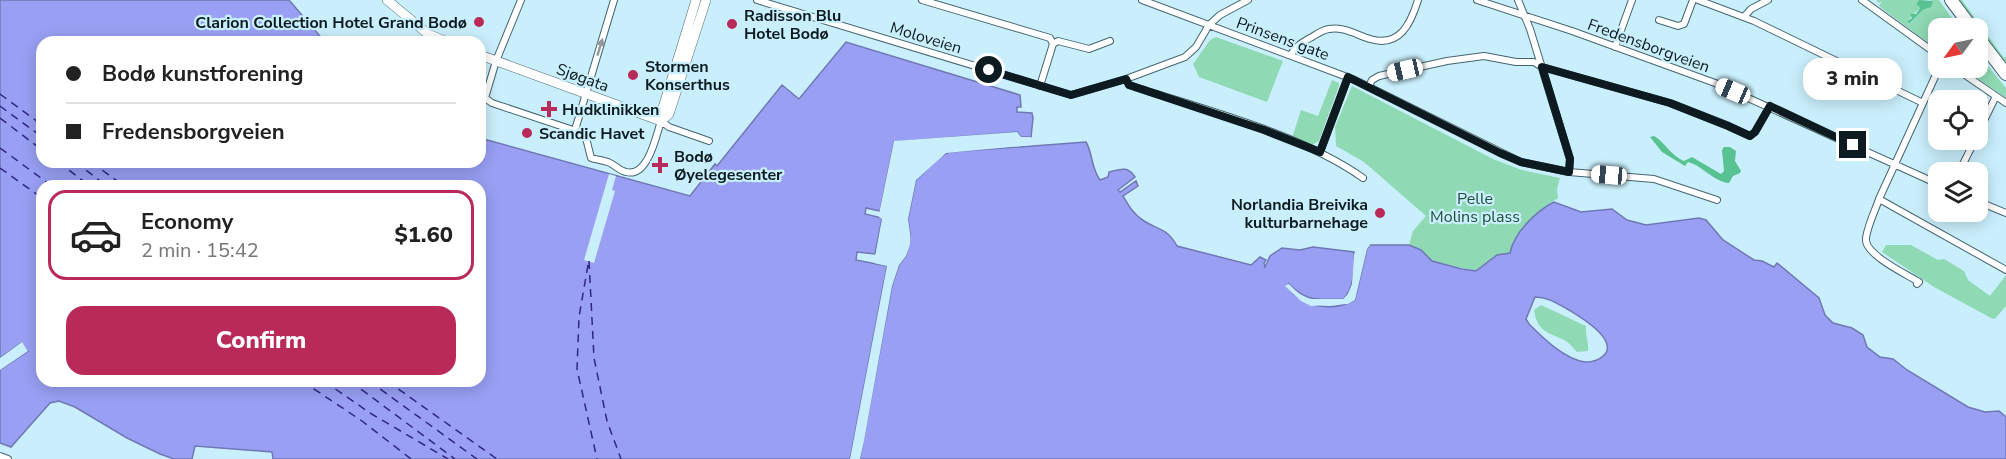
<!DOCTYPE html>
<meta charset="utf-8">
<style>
:root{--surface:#fff;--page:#f6f6f6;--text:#222;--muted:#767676;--line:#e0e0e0;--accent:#b92a58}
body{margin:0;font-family:"Nunito Sans",sans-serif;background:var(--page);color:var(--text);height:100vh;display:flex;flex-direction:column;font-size:22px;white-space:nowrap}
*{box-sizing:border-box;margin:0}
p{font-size:20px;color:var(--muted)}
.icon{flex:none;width:33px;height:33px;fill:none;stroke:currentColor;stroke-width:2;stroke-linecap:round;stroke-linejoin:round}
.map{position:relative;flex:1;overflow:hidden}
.side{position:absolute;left:36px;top:180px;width:450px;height:207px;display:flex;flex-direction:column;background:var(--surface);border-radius:18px;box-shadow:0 3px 15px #0003}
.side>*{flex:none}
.banner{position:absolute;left:36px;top:36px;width:450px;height:132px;border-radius:18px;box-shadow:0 3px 15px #0003;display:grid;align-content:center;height:132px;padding:0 30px;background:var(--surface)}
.needle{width:39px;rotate:237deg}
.tools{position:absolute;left:1928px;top:18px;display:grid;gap:12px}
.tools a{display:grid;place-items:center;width:60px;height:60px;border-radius:12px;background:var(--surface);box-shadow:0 3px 15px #0003;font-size:30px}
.end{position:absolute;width:27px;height:27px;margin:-14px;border:8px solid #0d1b20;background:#fff;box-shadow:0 0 0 3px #fff}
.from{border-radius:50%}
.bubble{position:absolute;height:42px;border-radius:18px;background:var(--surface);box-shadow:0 3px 15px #0003;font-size:20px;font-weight:800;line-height:42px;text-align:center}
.car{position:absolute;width:18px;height:36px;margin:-18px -9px;border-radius:8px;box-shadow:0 0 4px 2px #0007;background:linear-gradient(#fff 24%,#345 0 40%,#fff 0 76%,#345 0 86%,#fff 0)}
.banner b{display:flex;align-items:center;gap:21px;height:57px;font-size:22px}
.banner b+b{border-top:2px solid var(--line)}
.banner i{width:15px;height:15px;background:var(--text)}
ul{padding:10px 0 0;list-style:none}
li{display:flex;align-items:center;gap:18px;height:90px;margin:0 12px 9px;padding:0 18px;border:3px solid transparent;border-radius:18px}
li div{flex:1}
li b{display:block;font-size:22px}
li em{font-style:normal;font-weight:800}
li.active{border-color:var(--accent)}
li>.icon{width:54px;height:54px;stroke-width:1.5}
.primary-button{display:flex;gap:12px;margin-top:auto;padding:12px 30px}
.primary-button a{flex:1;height:69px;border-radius:18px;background:var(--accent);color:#fff;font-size:24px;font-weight:800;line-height:69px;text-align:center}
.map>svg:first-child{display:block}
.green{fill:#8fd9b4}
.forest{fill:#58c292}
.water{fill:#99a0f4;stroke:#6f78b4;stroke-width:1.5;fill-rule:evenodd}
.pier{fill:#caeffc}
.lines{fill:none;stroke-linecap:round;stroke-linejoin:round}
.ferry{stroke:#2f2685;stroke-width:1.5;stroke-dasharray:8 6;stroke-linecap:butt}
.street-casing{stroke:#446570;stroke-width:8}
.secondary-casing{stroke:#446570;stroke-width:10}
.highway-casing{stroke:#446570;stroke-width:14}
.street{stroke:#fff;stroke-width:6}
.secondary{stroke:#fff;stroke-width:9}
.highway{stroke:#fff;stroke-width:12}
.oneway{fill:#92989b}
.route{stroke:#0d1b20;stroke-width:8}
.poi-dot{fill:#b92a58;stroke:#caeffc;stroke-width:2}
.labels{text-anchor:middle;stroke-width:4.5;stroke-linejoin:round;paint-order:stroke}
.poi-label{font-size:16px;font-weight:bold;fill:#0d1b20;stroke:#caeffc;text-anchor:start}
.street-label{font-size:16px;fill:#0d1b20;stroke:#caeffc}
.park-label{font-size:16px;fill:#204c39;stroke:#caeffc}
</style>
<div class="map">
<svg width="2006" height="459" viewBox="0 0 2006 459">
<rect width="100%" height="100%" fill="#caeffc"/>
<path class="green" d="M1876 0H1919L1916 4 1920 8 1907 21 1909 25 1923 10 1927 9 1933 2 1931 0H1939L1959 28H1938V50L1880 7 1879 5 1883 1 1879 3Z
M1955 0H1962L2004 58 2006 57V66L2002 64Z
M1216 37 1283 61 1267 102 1199 77 1193 64 1210 40Z
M1977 53 2006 88V98L1963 68H1977Z
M1332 80 1339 83V86L1319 141 1312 145 1292 138 1301 110 1318 116Z
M1352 86 1493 159 1522 170 1560 178 1557 189 1558 198C1539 210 1514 231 1510 253L1497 255 1476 271 1432 261 1421 250 1409 245 1413 231 1426 216 1364 162 1336 146 1335 127Z
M1886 245H1911L1938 260 1944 259 1964 271 1968 280 1990 296 2006 275V306L1995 319 1991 318 1934 287 1882 252Z
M1541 305 1586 326C1585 335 1589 342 1588 351L1577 352C1572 347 1569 342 1562 339 1546 332 1537 330 1534 310Z"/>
<path class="forest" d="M1919 0 1933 1 1931 7 1923 10 1909 24 1907 21 1912 18 1910 14H1916L1920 8 1916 4Z
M1654 136C1666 143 1670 155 1684 161L1692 157 1721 174 1724 171 1722 150 1724 147H1730L1736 151 1735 161 1741 171 1740 173 1733 176 1729 183C1714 182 1703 166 1688 162L1685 166 1662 152 1650 137Z"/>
<path class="water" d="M0 0H289L325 42H42V162H480V138L690 196 715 164 717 166 782 85 799 99 846 42 1020 95 1021 107H1017V112L1032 113 1033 118 1031 137H1021L1017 132 894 142 880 211 866 208 865 214 882 218 875 254 857 252 856 260 887 266 850 459H273L272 452 195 446 192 459H174L160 454 127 438 75 407 59 401 50 403 11 447 0 443V370L28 351 21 343 0 358ZM42 186H480V381H42Z
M1086 142C1093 154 1091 168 1100 180L1108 177 1109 172C1121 169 1128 166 1135 177L1118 190 1120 192 1136 181 1138 186 1123 196C1129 206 1133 214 1144 221 1160 231 1167 228 1177 246L1251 265 1260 257 1266 260 1264 263 1265 267 1270 256 1282 248 1300 250 1313 247 1354 252C1354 267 1355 288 1343 299 1318 299 1308 303 1289 284V288C1304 308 1333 312 1355 300L1367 249 1370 245H1409L1421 250 1432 261 1462 269 1476 271 1497 255 1510 253C1514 233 1536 211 1554 202L1581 212 1612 209 1627 220 1646 225 1699 218 1706 220 1723 240 1754 260 1762 261 1774 267 1777 263 1819 298 1825 315 1833 323 1852 328 1863 335 1867 347 1880 357 1893 359 1907 370 1968 407 1985 412 1999 411 2006 417V459H860L892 286 899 265 906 256 910 233 908 219 916 180 941 156 950 152ZM1535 297C1548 297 1558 304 1569 310 1579 316 1621 341 1603 356 1599 360 1591 362 1585 362 1564 359 1543 338 1529 324L1526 319Z"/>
<path class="pier" d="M1017 132 1021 137H1031V140H1020L1016 136 896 144 883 212 879 214 894 141Z
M1032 143V145L946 153 916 180 908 219 910 233V244L906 256 899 265 892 286 864 441 860 459H857L889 286 896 264 903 254 907 244 905 218 913 179 939 154 945 151Z
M609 174 616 176 612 190 615 191 594 263 584 260Z
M879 215 884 216 885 218 878 255 875 257 882 219 879 217Z
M1368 243 1370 245 1367 249 1355 300 1348 304 1311 306 1301 301 1285 286 1289 284 1299 294 1309 299H1343L1348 294 1352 284 1354 254 1357 252 1355 284 1351 296 1345 301H1347L1352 298 1364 248Z
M874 260 888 263 890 266 854 452 853 459H850L887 266 874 263Z
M22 342 28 351 0 370V367L23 350 21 347 0 361V358Z"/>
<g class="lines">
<path class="ferry" d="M0 94 42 125
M0 106 42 137
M0 118 42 150
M0 148 52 186
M58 162 90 186
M75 162 107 186
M91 162 124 186
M0 168 42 198
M589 261 594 358 607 421 621 459
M588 265 579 317 577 369 597 459
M302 381 362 421 411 459
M324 381 370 413 448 459
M350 381 455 459
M369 381 477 459
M387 381 497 459"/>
<defs>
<path id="street" d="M521 0 496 61 485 98 492 103 585 134 591 158C597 160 604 160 610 163 616 166 620 171 626 172 648 178 656 136 661 121L669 127 709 141
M757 0 1071 95 1126 79 1185 57 1196 47 1209 25 1220 15 1248 0
M922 0 1050 38 1053 44 1040 86
M1142 0 1355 80 1521 162 1569 172 1654 179 1717 200
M1477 0 1572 31 1715 83 1938 184
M1518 0 1530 29 1570 159 1569 172
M1698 0 1754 21 1923 103
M1862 0 1938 55
M1744 17 1751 9 1768 0
M1659 20 1678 26 1684 24 1693 0
M1053 44 1058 41 1089 49 1110 41
M1615 47 1632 0
M1291 55C1295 46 1303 42 1312 37 1317 34 1322 30 1329 29 1342 26 1357 35 1370 39 1400 48 1411 23 1418 0
M1939 68 1879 199 2006 270
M1955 68 2006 103
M1126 79 1129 85C1204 110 1299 133 1363 178
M1369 86 1372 80 1379 76 1447 61 1484 56 1516 62H1534L1542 67 1670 103 1729 126 1750 136 1755 132 1770 106
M575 130 614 0
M1977 135 1996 96
M1320 152 1348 77
M1959 172 1975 140
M1879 199C1876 209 1865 231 1866 241 1868 256 1906 274 1919 282L1917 284
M1977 201 2006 213
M0 456 8 459"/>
<path id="secondary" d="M387 0 428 34 447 42
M480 55 661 121
M661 121 669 114 706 0
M661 121 662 111 696 0"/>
<path id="highway" d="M1951 0 1972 28
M1977 36 2006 74"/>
</defs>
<use href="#street" class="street-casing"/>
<use href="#secondary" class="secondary-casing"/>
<use href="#highway" class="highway-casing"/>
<use href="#street" class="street"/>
<use href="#secondary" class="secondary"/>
<use href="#highway" class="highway"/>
</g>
<defs><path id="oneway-solid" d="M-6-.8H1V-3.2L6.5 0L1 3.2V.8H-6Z" transform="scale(1.5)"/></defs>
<use class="oneway" href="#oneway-solid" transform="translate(600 47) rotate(-73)"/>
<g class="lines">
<path class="route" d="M989 70 1071 95 1126 79 1129 85 1264 130 1320 152 1348 77 1500 153 1521 162 1569 172 1570 159 1542 67 1670 103 1728 126 1750 136 1755 132 1770 106 1853 145"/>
</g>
<g class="poi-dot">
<circle cx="479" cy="22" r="6"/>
<circle cx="732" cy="24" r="6"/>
<circle cx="633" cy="75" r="6"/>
<path d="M546 100h6v6h6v6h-6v6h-6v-6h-6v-6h6z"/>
<circle cx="527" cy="133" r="6"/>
<path d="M657 156h6v6h6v6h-6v6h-6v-6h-6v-6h6z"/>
<circle cx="1380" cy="213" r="6"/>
</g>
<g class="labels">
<g class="poi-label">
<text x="744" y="21">Radisson Blu<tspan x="744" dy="18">Hotel Bodø</tspan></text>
<text x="467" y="28" text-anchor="end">Clarion Collection Hotel Grand Bodø</text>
<text x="645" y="72">Stormen<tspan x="645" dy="18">Konserthus</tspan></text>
<text x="562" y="115">Hudklinikken</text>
<text x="539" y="139">Scandic Havet</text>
<text x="674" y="162">Bodø<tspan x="674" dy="18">Øyelegesenter</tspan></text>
<text x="1368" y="210" text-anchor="end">Norlandia Breivika<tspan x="1368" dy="18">kulturbarnehage</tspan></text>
</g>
<g class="street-label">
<text transform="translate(926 37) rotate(17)" y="6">Moloveien</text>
<text transform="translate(1283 38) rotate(20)" y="6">Prinsens gate</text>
<text transform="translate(1649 45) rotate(20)" y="6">Fredensborgveien</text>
<text transform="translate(583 77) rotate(20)" y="6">Sjøgata</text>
</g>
<g class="park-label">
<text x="1475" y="204">Pelle<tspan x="1475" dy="18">Molins plass</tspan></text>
</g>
</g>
</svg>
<div class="tools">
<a><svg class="needle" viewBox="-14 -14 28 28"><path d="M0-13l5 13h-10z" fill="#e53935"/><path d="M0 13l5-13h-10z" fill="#767676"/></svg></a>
<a><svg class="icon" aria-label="locate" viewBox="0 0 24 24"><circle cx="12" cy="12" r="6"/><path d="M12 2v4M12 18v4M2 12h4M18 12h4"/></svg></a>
<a><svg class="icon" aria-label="layers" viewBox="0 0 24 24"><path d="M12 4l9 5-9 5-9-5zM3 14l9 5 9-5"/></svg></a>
</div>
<i class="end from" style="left:989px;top:70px"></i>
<i class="end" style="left:1853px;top:145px"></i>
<div class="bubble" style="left:1803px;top:58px;width:99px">3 min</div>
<i class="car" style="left:1405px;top:70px;rotate:257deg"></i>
<i class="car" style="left:1733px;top:91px;rotate:293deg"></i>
<i class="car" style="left:1609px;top:175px;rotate:275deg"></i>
<div class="banner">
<b><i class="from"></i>Bodø kunstforening</b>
<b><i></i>Fredensborgveien</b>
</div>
<section class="side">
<ul>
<li class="active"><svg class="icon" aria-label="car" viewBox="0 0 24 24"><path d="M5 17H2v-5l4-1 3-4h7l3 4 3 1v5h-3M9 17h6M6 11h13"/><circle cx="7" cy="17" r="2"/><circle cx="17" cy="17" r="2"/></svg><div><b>Economy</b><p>2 min · 15:42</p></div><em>$1.60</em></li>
</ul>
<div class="primary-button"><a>Confirm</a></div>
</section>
</div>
